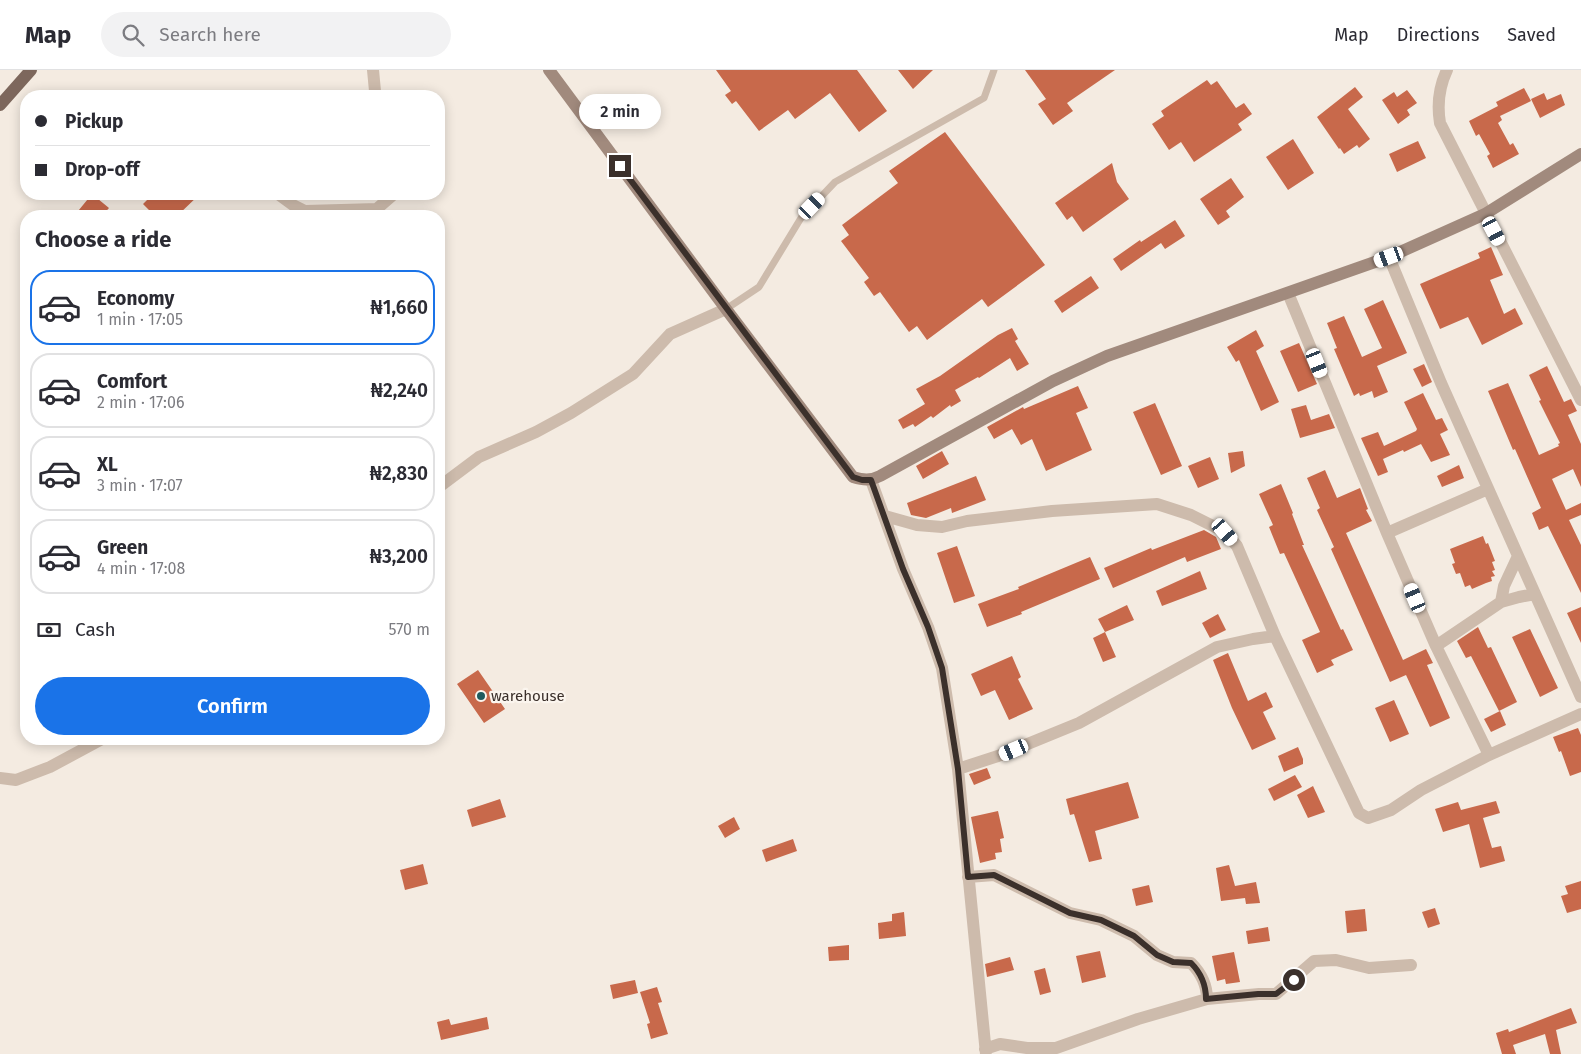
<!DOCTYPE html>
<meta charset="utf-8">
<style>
:root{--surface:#fff;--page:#f2f2f3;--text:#2b2b33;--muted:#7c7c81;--line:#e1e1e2;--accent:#1a73e8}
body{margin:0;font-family:"Fira Sans",sans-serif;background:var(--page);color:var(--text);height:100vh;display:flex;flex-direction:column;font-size:19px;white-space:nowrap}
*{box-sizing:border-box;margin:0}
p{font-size:16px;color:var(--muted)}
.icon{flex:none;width:28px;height:28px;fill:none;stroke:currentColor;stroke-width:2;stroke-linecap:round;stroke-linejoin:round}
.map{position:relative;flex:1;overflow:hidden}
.drawer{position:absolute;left:20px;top:140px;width:425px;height:535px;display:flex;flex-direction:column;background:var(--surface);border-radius:20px;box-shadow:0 2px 12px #0003}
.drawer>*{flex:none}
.hud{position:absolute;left:20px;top:20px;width:425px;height:110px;border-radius:20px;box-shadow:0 2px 12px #0003;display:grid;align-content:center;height:110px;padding:0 15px;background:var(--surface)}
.end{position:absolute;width:22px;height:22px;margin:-11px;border:6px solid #3b302b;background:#fff;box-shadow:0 0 0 2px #fff}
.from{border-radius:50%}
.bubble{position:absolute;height:35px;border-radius:18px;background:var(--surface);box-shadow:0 2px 12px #0003;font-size:16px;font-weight:600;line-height:35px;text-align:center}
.car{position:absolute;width:15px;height:30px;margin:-15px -8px;border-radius:6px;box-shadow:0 0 4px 1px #0007;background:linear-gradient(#fff 24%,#345 0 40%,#fff 0 76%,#345 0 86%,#fff 0)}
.hud b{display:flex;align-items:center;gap:18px;height:48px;font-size:19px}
.hud b+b{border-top:1px solid var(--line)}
.hud i{width:12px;height:12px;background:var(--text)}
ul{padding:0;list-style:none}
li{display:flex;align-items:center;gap:15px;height:75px;margin:0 10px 8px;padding:0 5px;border:2px solid var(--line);border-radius:20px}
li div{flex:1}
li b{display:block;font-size:19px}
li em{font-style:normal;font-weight:600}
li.current{border-color:var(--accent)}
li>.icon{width:45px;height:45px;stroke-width:1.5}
h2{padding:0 15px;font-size:22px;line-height:60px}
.pay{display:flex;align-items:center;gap:12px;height:55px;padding:0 15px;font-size:19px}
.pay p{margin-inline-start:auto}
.primary-button{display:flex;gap:10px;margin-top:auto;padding:10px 15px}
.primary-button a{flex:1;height:58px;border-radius:30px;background:var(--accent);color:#fff;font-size:20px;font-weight:600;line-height:58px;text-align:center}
header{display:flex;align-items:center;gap:30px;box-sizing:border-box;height:70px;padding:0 25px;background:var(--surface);border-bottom:1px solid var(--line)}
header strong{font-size:24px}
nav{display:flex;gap:28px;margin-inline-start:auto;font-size:18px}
.search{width:350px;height:45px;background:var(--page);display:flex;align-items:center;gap:12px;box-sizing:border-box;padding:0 18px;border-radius:28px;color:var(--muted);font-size:19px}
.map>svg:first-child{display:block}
.building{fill:#c8694b}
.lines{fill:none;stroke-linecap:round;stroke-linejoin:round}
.lane{stroke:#cdbbac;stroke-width:7}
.street{stroke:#cdbbac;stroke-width:12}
.secondary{stroke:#a18a7d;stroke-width:12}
.primary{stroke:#7d675c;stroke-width:12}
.route{stroke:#3b302b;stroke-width:6}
.poi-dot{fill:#1f5a5e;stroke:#fbf5ee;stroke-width:2}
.labels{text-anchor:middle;stroke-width:4.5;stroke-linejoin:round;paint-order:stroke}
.poi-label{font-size:15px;fill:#3b302b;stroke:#fbf5ee;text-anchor:start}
</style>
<header>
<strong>Map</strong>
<div class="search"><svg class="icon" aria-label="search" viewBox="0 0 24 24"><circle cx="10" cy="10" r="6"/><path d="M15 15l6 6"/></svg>Search here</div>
<nav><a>Map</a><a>Directions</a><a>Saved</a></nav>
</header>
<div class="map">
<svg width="1581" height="984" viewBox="0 0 1581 984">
<rect width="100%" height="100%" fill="#f4ebe1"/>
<path class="building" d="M716 0H857L887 41 859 62 830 23 795 49 788 40 759 61 736 31 732 34 725 25 731 21Z
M898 0H933L913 19Z
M1025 0H1115L1067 33 1073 41 1053 55 1038 34 1046 29Z
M1207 10 1211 15 1217 11 1236 38 1244 33 1252 44 1238 54 1242 60 1194 92 1181 72 1169 80 1152 54 1164 46 1161 41Z
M1355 17 1363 27 1348 39 1370 69 1359 78 1357 75 1344 84 1340 78 1339 79 1317 47Z
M1524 18 1531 31 1500 46 1502 50 1498 53 1510 75 1513 73 1519 84 1493 98 1487 86 1490 84 1479 64 1476 66 1469 51 1498 36 1496 32Z
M1407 20 1417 33 1407 40 1410 45 1398 54 1382 30 1394 22 1397 27Z
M1544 23 1547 30 1561 24 1565 35 1540 48 1531 29Z
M945 62 1045 195 988 237 982 229 927 270 917 256 909 262 880 222 874 226 864 212 869 208 841 171 849 165 842 155 898 113 889 101Z
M1293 69 1314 103 1288 120 1266 87Z
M1418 71 1426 88 1397 102 1389 84Z
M1112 93 1117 112 1129 129 1083 162 1072 146 1067 150 1055 133Z
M1231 108 1244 127 1226 141 1230 147 1218 155 1200 129Z
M92 124 109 138 102 146H74Z
M153 124H200L177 146H155L143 134Z
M1175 150 1185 166 1165 179 1161 173 1121 201 1113 189 1140 170 1141 172Z
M1491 177 1503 205 1490 210 1504 244 1515 238 1523 254 1482 275 1468 247 1440 259 1420 214 1480 188 1478 183Z
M1091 206 1099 218 1062 243 1054 231Z
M1383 230 1407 283 1377 296 1388 322 1374 328 1372 321 1360 326 1359 323 1354 326 1334 279 1337 278 1327 253 1344 246 1362 287 1382 278 1364 239Z
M1012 258 1018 269 1015 271 1029 294 1017 301 1010 288 979 308 978 307 955 320 961 331 951 337 950 335 933 348 931 346 915 357 913 354 903 359 898 350 925 334 916 319 940 306 998 265Z
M1256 260 1264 276 1256 281 1279 332 1261 341 1239 290 1236 292 1227 277Z
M1299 273 1317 314 1298 322 1280 281Z
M1424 294 1432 312 1422 317 1413 299Z
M1547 296 1564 332 1571 329 1577 341 1568 345 1581 374V417L1573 399 1552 409 1566 440 1581 433V445L1569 450 1581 475V523L1548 456 1539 460 1532 443 1541 438 1515 379 1513 380 1488 321 1508 313 1539 385 1559 376 1558 374 1560 373 1539 331 1541 330 1529 305Z
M1078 316 1088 338 1076 343 1092 380 1046 401 1032 369 1021 375 1012 359 994 369 987 357 1023 337 1024 339Z
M1423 323 1436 350 1442 348 1448 360 1440 364 1450 385 1431 392 1421 374 1404 382 1403 380 1383 389 1388 402 1378 406 1361 368 1378 362 1384 376 1416 361 1417 359 1404 332Z
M1155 333 1182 396 1161 405 1133 342Z
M1306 335 1311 350 1329 344 1335 358 1300 368 1291 339Z
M942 381 949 394 923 409 916 396Z
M1243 381 1245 396 1231 403 1228 383Z
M1210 387 1219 409 1198 418 1188 396Z
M1459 395 1464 408 1442 417 1437 406Z
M1325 400 1337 428 1360 418 1368 439 1366 440 1372 451 1346 463 1403 590 1426 579 1433 593 1427 595 1450 648 1430 657 1406 605 1390 612 1331 479 1334 477 1317 440 1320 438 1307 408Z
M976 406 986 430 952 443 951 438 926 448 911 445 907 433Z
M1281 414 1293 443 1292 444 1304 475H1302L1341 560 1343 559 1353 580 1331 590 1334 595 1317 603 1302 570 1320 562 1284 483 1280 484 1269 457 1273 455 1259 424Z
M1204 460 1216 467 1221 479 1187 492 1185 487 1113 518 1104 498 1151 478 1152 480Z
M1483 466 1486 474 1488 473 1495 491 1492 492 1495 500 1492 501 1495 506 1491 507 1492 511 1486 513 1472 519 1470 515 1465 517 1460 503 1456 504 1452 494 1455 493 1450 479Z
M957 476 975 526 954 533 937 483Z
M1090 487 1100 509 1021 542 1022 544 987 557 978 534 1019 519 1018 517Z
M1200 501 1207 519 1162 536 1156 521Z
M1127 535 1134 550 1105 562 1116 587 1103 592 1093 568 1105 562 1098 549Z
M1581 537V573L1567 543Z
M1218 544 1226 560 1210 568 1202 553Z
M1478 557 1488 578 1491 577 1517 632 1499 641 1471 586 1466 588 1457 571Z
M1530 559 1558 618 1540 627 1512 567Z
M1228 583 1248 631 1266 622 1273 637 1263 642 1276 669 1252 680 1232 638 1213 590Z
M1012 586 1021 607 1018 609 1033 639 1009 650 995 620 981 626 971 604Z
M478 600 505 639 484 653 457 614Z
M1394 630 1409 664 1390 672 1375 638Z
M1500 641 1506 655 1491 662 1484 649Z
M1578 658 1581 665V702L1570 706 1561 681 1559 682 1553 667Z
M1298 677 1303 689V694L1284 702 1278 686Z
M987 698 991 708 974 715 969 704Z
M1295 705 1302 717 1274 731 1268 719Z
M1128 712 1139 748 1095 761 1102 789 1089 792 1074 744 1070 745 1066 729Z
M1313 716 1325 742 1308 748 1297 725Z
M500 729 506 747 472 757 467 740Z
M1496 731 1500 743 1483 748 1492 778 1501 776 1505 791 1480 798 1469 754 1443 762 1435 739 1458 732 1461 740Z
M998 741 1004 768 1000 769 1002 782 995 783 996 789 980 793 971 747Z
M734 747 740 759 725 768 718 756Z
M793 769 797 781 766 792 762 780Z
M423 794 428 814 405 820 400 800Z
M1229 795 1235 816 1256 812 1260 833 1246 834 1245 828 1221 831 1216 798Z
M1581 811V839L1567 843 1561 826 1568 824 1565 816Z
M1149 815 1153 832 1136 836 1132 819Z
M1435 838 1440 854 1428 858 1422 842Z
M1365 839 1367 861 1347 863 1345 841Z
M904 842 906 866 879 869 878 853 892 851V844Z
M1268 857 1270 871 1248 874 1246 861Z
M849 875V890L829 891 828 877Z
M1100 881 1106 907 1082 913 1076 886Z
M1234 882 1240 912 1226 914 1225 909 1217 911 1212 886Z
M1010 887 1014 900 987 907 985 894Z
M1045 898 1051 922 1040 925 1034 901Z
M635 910 638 923 613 929 610 915Z
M657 917 662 932 658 933 668 964 651 969 647 954 650 953 640 922Z
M1571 938 1577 953 1556 960 1561 984H1550L1545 964 1513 975 1516 984H1502L1496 963 1508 959 1509 962Z
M487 947 489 959 441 970 437 952 449 949 451 955Z"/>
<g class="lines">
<path class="lane" d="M726 239 759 217 801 148 835 112 984 28 994 0"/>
<path class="street" d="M373 0 375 21 377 26
M1447 0C1439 17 1437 35 1440 53L1581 330
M278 124 293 135 305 141 378 139
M372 143 394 124
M1389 187 1441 313 1581 627
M1288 223 1387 463 1436 576 1489 685
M871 410 903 499 928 557 942 598 958 699 986 984
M439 417 479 387 536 362 571 343 633 304 670 264 726 239
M885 446 917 455 942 457 967 451 1052 441 1157 434 1191 445 1225 462 1237 476 1275 566 1359 743 1368 748 1391 740 1421 720 1489 685 1581 644
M1387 463 1488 419
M1501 532 1504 516 1518 486
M1436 576 1501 532 1519 527 1535 524
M958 699 998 686 1079 653 1217 577 1253 569 1275 566
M0 708 16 710 50 697 102 669
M968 807 994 805 1070 843 1101 850 1134 866 1157 885 1173 892 1191 893C1201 903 1207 915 1207 929
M985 979 1000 974 1027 978H1056L1138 949 1207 929 1259 924H1276L1314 891 1336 890 1369 898 1411 895"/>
<path class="secondary" d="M549 0 726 239 853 407C863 410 870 411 880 406L1053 311 1107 286 1389 187 1485 144 1581 84"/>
<path class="primary" d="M0 35 31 0"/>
</g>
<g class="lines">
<path class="route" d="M620 96 853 407 862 410H871L903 499 928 557 942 598 958 699 968 807 994 805 1070 843 1101 850 1134 866 1157 885 1173 892 1191 893C1201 903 1206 915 1206 929L1258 924H1276L1294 910"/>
</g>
<circle class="poi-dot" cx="481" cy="626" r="5"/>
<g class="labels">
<g class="poi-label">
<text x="491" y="631">warehouse</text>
</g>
</g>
</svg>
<i class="end from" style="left:1294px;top:910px"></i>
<i class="end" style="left:620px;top:96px"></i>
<div class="bubble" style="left:579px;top:24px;width:82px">2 min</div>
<i class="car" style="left:812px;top:136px;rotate:44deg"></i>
<i class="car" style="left:1494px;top:161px;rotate:152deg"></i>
<i class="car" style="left:1389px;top:187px;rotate:250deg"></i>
<i class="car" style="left:1317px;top:293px;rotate:158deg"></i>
<i class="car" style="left:1225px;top:462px;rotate:139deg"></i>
<i class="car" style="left:1415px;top:528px;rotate:337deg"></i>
<i class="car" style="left:1014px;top:680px;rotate:247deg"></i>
<div class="hud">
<b><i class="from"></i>Pickup</b>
<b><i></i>Drop-off</b>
</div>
<section class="drawer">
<h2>Choose a ride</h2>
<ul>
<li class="current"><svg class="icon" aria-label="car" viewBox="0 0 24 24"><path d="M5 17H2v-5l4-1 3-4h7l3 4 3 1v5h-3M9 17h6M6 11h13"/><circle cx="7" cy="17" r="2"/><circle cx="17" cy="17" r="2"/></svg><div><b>Economy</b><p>1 min · 17:05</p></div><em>₦1,660</em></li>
<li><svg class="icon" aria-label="car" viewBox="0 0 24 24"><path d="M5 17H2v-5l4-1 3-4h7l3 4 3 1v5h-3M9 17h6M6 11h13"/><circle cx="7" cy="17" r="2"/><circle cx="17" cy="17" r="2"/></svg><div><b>Comfort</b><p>2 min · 17:06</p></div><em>₦2,240</em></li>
<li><svg class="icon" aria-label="car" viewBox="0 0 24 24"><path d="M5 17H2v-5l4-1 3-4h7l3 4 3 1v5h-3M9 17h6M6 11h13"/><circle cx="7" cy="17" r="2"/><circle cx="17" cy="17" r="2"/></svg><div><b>XL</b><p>3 min · 17:07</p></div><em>₦2,830</em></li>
<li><svg class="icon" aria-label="car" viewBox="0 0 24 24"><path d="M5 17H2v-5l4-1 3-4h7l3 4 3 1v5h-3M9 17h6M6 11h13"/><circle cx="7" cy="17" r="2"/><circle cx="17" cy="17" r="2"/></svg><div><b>Green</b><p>4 min · 17:08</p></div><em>₦3,200</em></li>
</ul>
<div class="pay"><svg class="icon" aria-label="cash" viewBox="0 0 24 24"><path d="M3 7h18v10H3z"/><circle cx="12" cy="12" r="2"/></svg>Cash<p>570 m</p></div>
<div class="primary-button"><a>Confirm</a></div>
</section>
</div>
